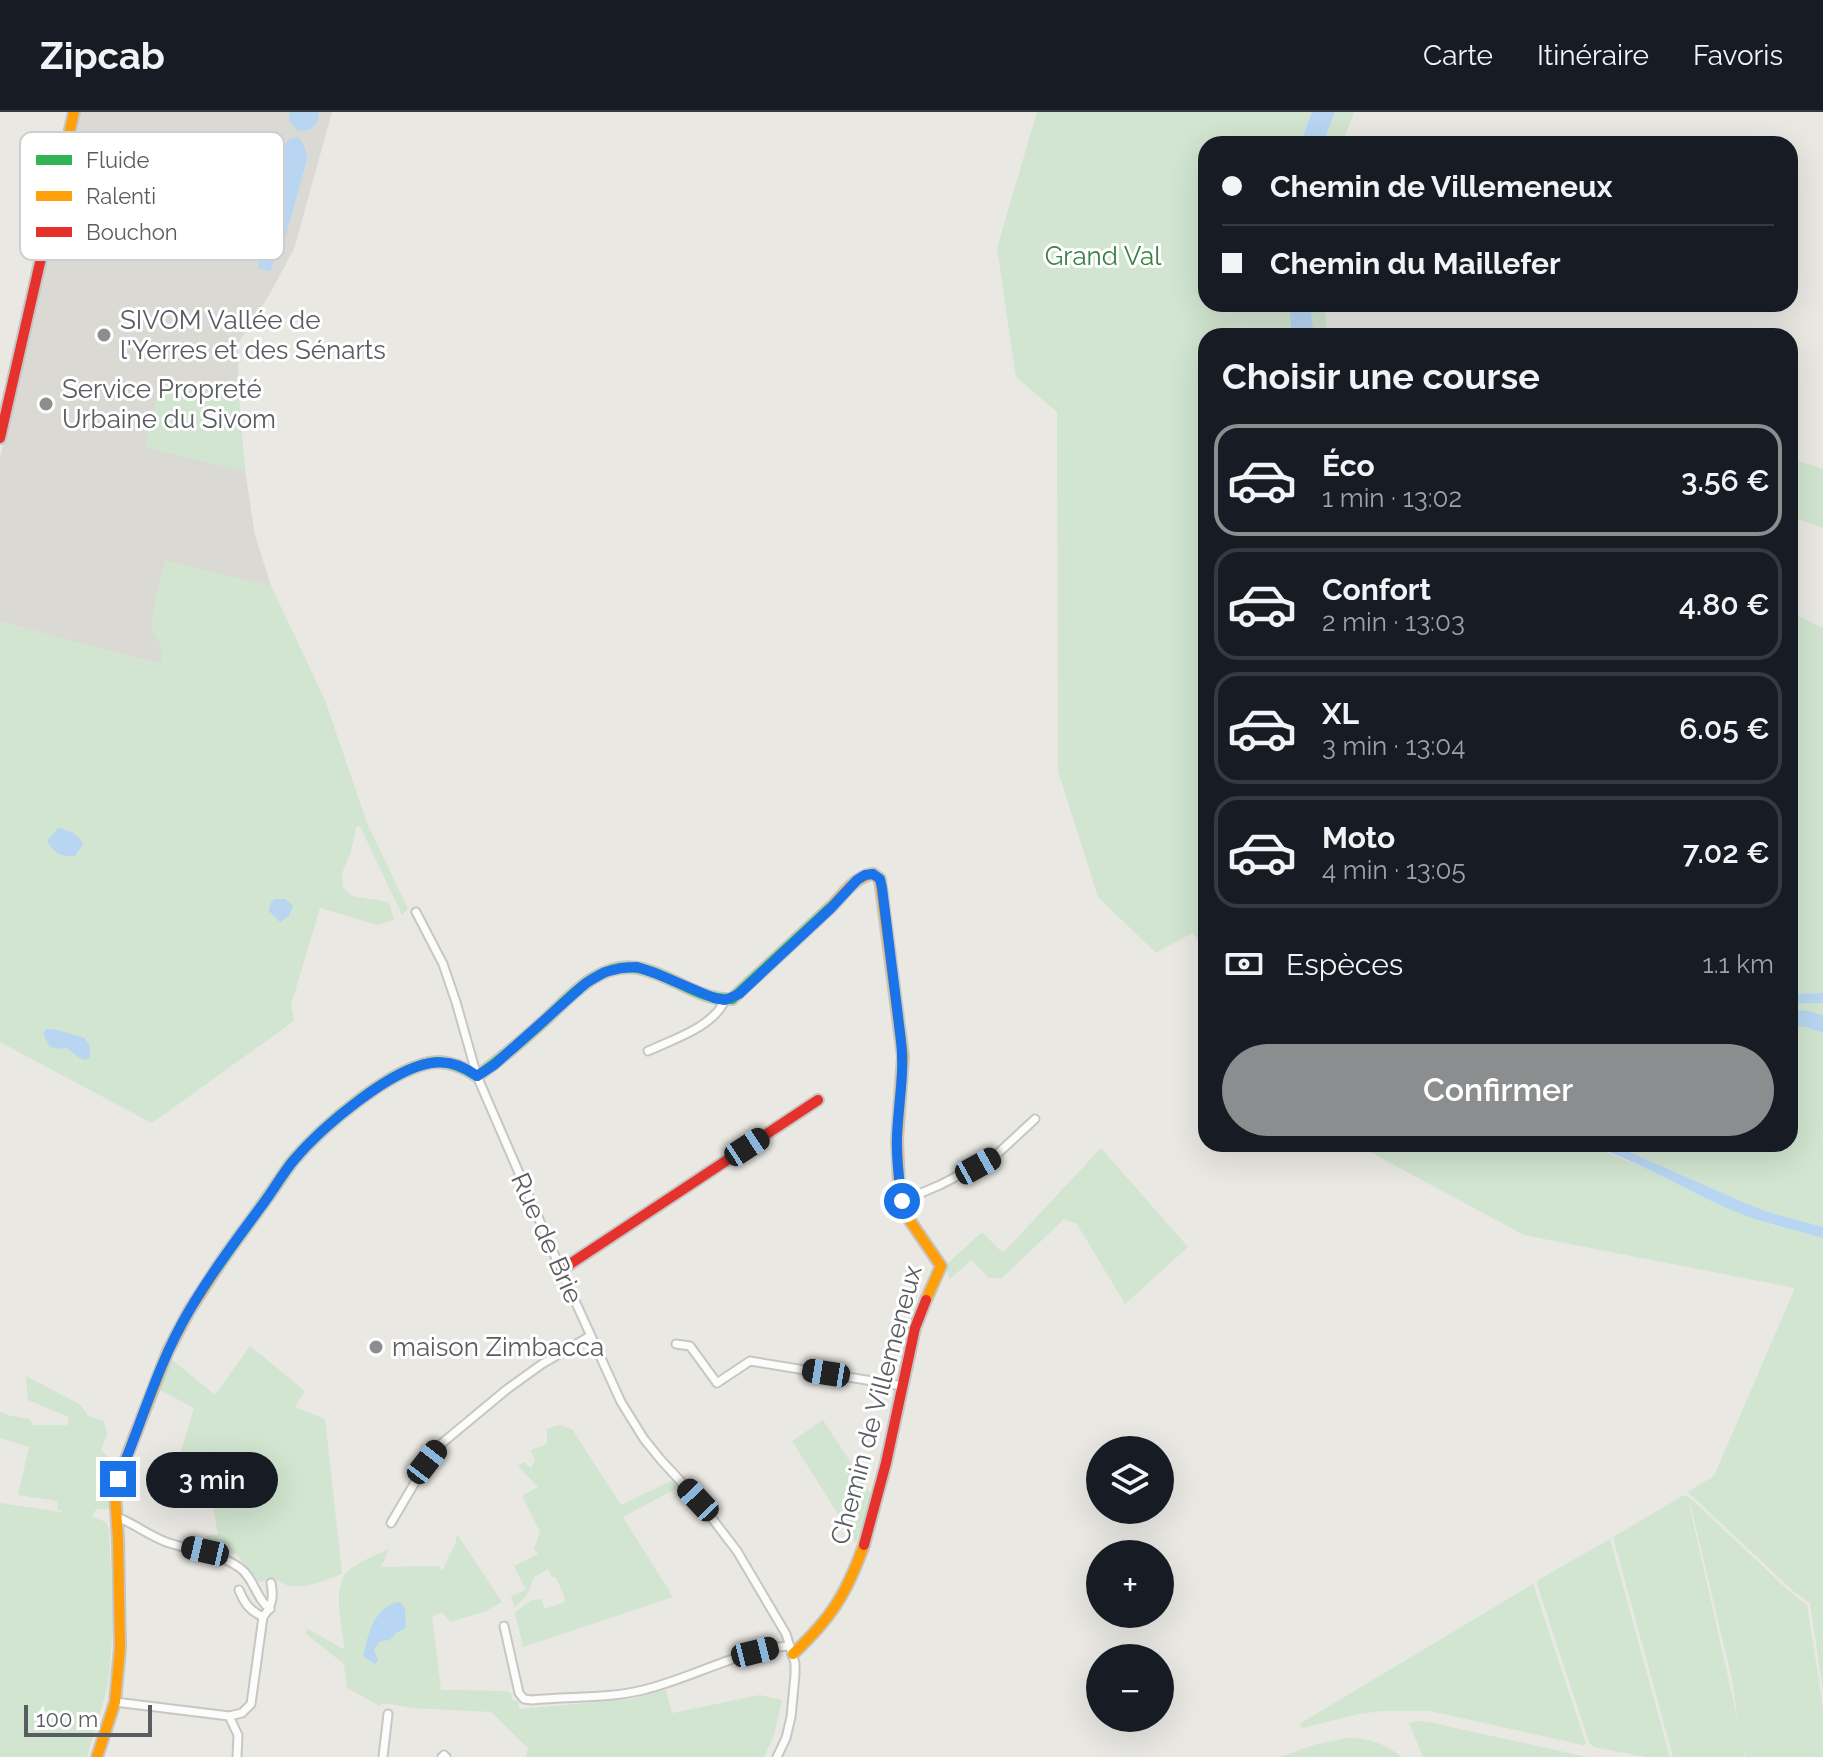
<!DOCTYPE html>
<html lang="fr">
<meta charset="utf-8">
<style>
:root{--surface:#171b24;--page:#242831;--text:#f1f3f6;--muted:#9ea1a6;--line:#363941;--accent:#8b8d8e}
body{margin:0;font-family:Raleway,sans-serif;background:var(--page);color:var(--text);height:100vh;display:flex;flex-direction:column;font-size:30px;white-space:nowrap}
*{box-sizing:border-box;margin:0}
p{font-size:26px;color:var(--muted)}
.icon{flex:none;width:44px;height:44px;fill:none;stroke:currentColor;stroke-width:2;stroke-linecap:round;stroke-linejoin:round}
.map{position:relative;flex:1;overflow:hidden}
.drawer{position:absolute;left:1198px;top:216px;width:600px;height:824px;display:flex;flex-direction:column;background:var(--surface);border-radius:24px;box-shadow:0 8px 32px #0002}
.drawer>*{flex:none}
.banner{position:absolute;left:1198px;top:24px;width:600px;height:176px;border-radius:24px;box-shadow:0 8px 32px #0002;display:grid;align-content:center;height:176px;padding:0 24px;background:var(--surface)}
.fabs{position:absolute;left:1086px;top:1324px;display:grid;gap:16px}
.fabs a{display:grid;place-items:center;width:88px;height:88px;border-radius:50%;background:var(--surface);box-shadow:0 8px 32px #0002;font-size:40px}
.scale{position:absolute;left:24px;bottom:20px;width:128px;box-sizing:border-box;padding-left:8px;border:4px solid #595c61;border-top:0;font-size:22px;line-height:28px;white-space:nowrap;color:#595c61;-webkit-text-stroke:6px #fff;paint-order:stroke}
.end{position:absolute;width:36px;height:36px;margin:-18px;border:10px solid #1a73e8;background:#fff;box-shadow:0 0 0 4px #fff}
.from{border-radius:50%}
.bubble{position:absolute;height:56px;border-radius:28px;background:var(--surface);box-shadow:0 8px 32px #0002;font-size:26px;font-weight:600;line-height:56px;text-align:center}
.car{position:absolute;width:24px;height:48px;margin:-24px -12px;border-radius:10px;box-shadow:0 0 6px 2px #0007;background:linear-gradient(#222 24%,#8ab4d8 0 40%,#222 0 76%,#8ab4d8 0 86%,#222 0)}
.banner b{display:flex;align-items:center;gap:28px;height:76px;font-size:30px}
.banner b+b{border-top:2px solid var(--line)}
.banner i{width:20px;height:20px;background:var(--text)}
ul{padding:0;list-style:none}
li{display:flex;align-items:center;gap:24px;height:112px;margin:0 16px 12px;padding:0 8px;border:4px solid var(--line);border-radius:24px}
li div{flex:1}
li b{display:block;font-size:30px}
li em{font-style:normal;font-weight:600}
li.on{border-color:var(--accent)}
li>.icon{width:72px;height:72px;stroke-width:1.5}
h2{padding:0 24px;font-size:36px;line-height:96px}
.pay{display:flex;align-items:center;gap:20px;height:88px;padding:0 24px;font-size:30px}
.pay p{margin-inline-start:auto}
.button{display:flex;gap:16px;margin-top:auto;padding:16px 24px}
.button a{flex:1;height:92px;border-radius:48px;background:var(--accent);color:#fff;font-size:32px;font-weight:600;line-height:92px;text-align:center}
header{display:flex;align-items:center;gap:48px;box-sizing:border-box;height:112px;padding:0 40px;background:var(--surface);border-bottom:2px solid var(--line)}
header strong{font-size:38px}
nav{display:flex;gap:44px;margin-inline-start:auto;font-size:28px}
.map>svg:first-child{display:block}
.industrial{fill:#dad9d4}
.green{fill:#d1e5d0;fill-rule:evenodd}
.water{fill:#b8d6f2}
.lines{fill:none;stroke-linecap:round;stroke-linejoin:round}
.river{stroke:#b8d6f2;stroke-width:16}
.street-casing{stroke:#c6c6c5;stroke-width:11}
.fast-casing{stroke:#c5c5c3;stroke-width:14}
.slow-casing{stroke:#c5c5c3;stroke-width:14}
.jam-casing{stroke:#c5c5c3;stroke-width:14}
.street{stroke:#fcfcfb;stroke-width:7}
.fast{stroke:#30b455;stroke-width:10}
.slow{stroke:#ff9f0a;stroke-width:10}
.jam{stroke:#e5322d;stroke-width:10}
.route{stroke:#1a73e8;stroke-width:10}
.poi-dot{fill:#8b8d8e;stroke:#fff;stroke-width:3}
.labels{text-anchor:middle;stroke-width:6;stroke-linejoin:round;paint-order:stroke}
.park-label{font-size:26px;fill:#398040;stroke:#fff}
.poi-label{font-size:26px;fill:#595c61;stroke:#fff;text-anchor:start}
.street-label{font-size:26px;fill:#595c61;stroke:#fff}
.key{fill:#fff;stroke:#cdced0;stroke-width:2}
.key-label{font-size:22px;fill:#595c61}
</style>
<header>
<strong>Zipcab</strong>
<nav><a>Carte</a><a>Itinéraire</a><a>Favoris</a></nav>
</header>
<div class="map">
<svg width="1823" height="1645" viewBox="0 0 1823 1645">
<rect width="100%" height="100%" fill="#e9e8e3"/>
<path class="industrial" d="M74 0H332L294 137 268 185 238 231 239 288 245 359 255 423 271 474 166 449 152 515 163 536 161 552 0 510V346Z"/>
<path class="green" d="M1037 0H1312L1300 32H1206V192H1289L1292 224H1206V838L1192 821 1156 841 1098 785 1058 659 1057 300 1016 265 997 136Z
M1335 0H1354L1342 32H1323Z
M1310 192H1324L1328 224H1314Z
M160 270 239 288 245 359 145 336Z
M1790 346 1823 357V416L1790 404Z
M166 448 271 474 325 588 367 711 408 797 402 803 360 714 356 715 351 740 342 761 343 776 352 784 389 790 394 808 378 813 320 796 291 893 294 909 152 1011 0 930V510L161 552C165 528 154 531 152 514 151 499 161 465 166 448Z
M1790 500 1823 516V881L1790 882Z
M1790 891H1823V1115L1768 1100 1745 1091 1613 1032H1790Z
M1364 1032H1586L1662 1063 1725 1095 1772 1113 1823 1126V1578L1810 1491 1793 1479 1688 1380 1714 1364 1795 1176 1524 1123 1370 1040Z
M1101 1036 1188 1135 1125 1192 1077 1112 1064 1107 1002 1166H989L971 1148 950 1167 945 1154 982 1120 1003 1141Z
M250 1234 305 1279 295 1295 325 1307 342 1462C320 1470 294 1483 274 1466L259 1470 236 1442 206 1434V1424L218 1422 212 1390H219L216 1370 195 1376 171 1373 194 1296 156 1276 170 1246 215 1283Z
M26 1264 81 1293 88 1304 104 1309 107 1322 101 1338 120 1356 112 1397H96L92 1405 106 1410 109 1418 113 1511 110 1555 107 1577 87 1645H0V1391L67 1401 58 1398 57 1389 18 1383 29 1335 0 1326V1300L11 1304 29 1307 33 1313H67L69 1305 28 1288Z
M823 1308 872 1384 856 1431 792 1329Z
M559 1313 572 1317 621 1393 673 1368 679 1375 623 1405 673 1485 523 1535 515 1500 532 1488 541 1487 545 1497 565 1490V1487L556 1465H552L548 1457 534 1465C530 1478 526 1487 514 1495L511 1484 526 1478 514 1454 538 1442 534 1437 540 1420 522 1384 538 1375 518 1354 524 1350 531 1356 535 1348 531 1338 547 1332V1317Z
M1684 1383 1689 1385 1790 1480 1807 1493 1823 1596V1645H1745L1744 1639V1645H1673L1613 1425ZM1690 1391 1732 1567 1738 1609 1689 1392Z
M457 1422 502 1490 486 1499 450 1510 442 1500 432 1505 441 1578 506 1579 511 1581 512 1588 518 1589 519 1597 632 1587 666 1578 672 1601 760 1583 782 1588 774 1623 764 1645H526L528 1636 491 1600 413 1596 382 1591 380 1594 347 1576 344 1552 306 1522V1516L345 1538C342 1516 331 1473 349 1458 360 1449 376 1443 389 1437L381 1455 439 1454 442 1459 455 1433Z
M1610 1427 1670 1645H1646L1594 1635 1589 1630 1537 1472 1538 1468Z
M1533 1472 1586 1632 1583 1633 1430 1599H1382L1359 1602 1303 1616 1299 1612Z
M1418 1609 1433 1611 1587 1645H1423L1409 1611Z
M1348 1626C1370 1626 1385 1632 1402 1645H1280L1317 1632Z"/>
<path class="water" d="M290 0H319L317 11 309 18 297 19 289 8Z
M1312 0H1335L1323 32H1300Z
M299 25 305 36 307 47 286 123 270 159 258 156 281 38 288 28Z
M1289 192H1310L1314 224H1292Z
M58 716C71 719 77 721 83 732L75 744C61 745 54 741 47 729Z
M275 787H285L293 794 289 804 280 810 269 799 271 790Z
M1823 881V891H1790V882Z
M46 917C61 917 71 923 85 926L90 935V945L86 948C78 947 72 939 65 935L60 937 50 935 43 922Z
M1586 1032H1612L1745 1091 1768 1100 1823 1115V1126C1789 1117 1754 1109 1722 1094 1677 1073 1634 1047 1586 1032Z
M397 1490 401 1491 405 1497 406 1516 396 1521 390 1528 380 1529 374 1538 378 1548 375 1552 363 1544C369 1521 372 1499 397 1490Z"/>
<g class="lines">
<path class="river" d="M1790 906 1807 907 1823 912"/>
<defs>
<path id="street" d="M416 800 443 852 456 890 477 964 561 1158 621 1290 644 1327 661 1348 698 1388 737 1439 786 1522 795 1551V1563L791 1605 786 1626 777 1645
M648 939C674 927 713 915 725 888
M902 1089 940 1073 994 1045 1035 1007
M676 1232 690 1234 717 1271 750 1249 903 1274
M117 1405C135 1412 151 1425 169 1431 193 1439 218 1440 240 1456 254 1466 256 1487 270 1497
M391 1411 427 1350 441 1332 506 1278 542 1252 590 1224
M239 1478C245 1492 249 1498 263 1505
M504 1514 519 1581 524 1587 532 1588C569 1584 607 1587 643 1578 690 1567 744 1536 790 1534
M115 1590 229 1604 242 1601 251 1592 263 1505C272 1494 274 1486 271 1471
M229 1604 238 1623 237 1645
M383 1645 388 1602
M442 1645 444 1643 446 1645"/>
<path id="fast" d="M217 1156C233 1132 251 1109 267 1086 276 1074 283 1062 292 1050 320 1017 392 953 437 950 452 950 465 956 477 964 501 948 523 928 544 909 570 885 599 849 638 856 671 862 699 889 732 887L831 795"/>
<path id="slow" d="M44 133 74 0
M831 795C843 783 855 764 873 762L880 767 903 945 897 1028 899 1073 904 1100 941 1154 926 1188
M793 1542C831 1506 846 1483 864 1433
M97 1645 115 1590 120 1536 118 1427 115 1381 118 1367 168 1239 189 1199 217 1156"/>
<path id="jam" d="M0 326 44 133
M561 1158 818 988
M864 1433 886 1351 915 1216 926 1188"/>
</defs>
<use href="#street" class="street-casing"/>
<use href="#fast" class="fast-casing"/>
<use href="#slow" class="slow-casing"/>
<use href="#jam" class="jam-casing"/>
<use href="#street" class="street"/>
<use href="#fast" class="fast"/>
<use href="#slow" class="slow"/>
<use href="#jam" class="jam"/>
</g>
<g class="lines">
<path class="route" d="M118 1367C142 1310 158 1251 189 1199 212 1160 239 1124 266 1088 275 1075 283 1061 294 1048 320 1017 390 957 431 951 448 948 464 954 477 964L494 953 586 871 605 860 622 856 637 855 655 861 714 886 725 888 739 882 830 797 857 768 865 763 873 762 880 767 882 776 901 929C905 961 898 993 897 1025 896 1047 899 1068 902 1089"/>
</g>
<g class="poi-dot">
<circle cx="104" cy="223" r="8"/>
<circle cx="46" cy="292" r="8"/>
<circle cx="376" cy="1235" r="8"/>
</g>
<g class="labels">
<g class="park-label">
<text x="1103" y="153">Grand Val</text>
</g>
<g class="poi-label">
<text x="120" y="217">SIVOM Vallée de<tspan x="120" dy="30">l'Yerres et des Sénarts</tspan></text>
<text x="62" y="286">Service Propreté<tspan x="62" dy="30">Urbaine du Sivom</tspan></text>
<text x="392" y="1244">maison Zimbacca</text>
</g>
<g class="street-label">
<text transform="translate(547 1126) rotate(66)" y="9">Rue de Brie</text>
<text transform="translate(876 1293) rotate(-75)" y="9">Chemin de Villemeneux</text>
</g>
</g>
<rect x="20" y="20" width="264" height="128" rx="12" class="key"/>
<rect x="36" y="43" width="36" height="10" fill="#30b455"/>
<rect x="36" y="79" width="36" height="10" fill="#ff9f0a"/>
<rect x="36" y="115" width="36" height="10" fill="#e5322d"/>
<g class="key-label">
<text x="86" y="56">Fluide</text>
<text x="86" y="92">Ralenti</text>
<text x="86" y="128">Bouchon</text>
</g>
</svg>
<div class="fabs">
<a><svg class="icon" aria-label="layers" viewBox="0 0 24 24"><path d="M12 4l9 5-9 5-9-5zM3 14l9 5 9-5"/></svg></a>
<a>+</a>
<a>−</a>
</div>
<div class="scale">100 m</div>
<i class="end from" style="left:902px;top:1089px"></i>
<i class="end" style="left:118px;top:1367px"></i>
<div class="bubble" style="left:146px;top:1340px;width:132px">3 min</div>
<i class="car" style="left:747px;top:1035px;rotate:57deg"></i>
<i class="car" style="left:978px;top:1054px;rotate:61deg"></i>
<i class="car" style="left:826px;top:1261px;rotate:279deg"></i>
<i class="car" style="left:427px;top:1350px;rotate:38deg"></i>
<i class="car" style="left:698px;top:1388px;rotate:317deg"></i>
<i class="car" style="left:205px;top:1439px;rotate:283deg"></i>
<i class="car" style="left:755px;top:1540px;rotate:76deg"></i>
<div class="banner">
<b><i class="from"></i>Chemin de Villemeneux</b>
<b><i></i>Chemin du Maillefer</b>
</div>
<section class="drawer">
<h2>Choisir une course</h2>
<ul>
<li class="on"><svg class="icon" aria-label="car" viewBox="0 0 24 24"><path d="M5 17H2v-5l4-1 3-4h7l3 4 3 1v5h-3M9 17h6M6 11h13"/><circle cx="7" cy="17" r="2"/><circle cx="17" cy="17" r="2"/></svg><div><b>Éco</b><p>1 min · 13:02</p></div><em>3.56 €</em></li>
<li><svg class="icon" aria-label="car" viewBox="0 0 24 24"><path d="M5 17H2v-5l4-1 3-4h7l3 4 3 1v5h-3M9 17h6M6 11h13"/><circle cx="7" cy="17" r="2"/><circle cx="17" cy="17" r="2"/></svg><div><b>Confort</b><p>2 min · 13:03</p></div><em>4.80 €</em></li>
<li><svg class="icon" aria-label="car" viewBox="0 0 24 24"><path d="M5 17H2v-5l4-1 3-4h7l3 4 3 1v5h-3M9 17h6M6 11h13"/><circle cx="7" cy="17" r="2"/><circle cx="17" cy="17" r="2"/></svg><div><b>XL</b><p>3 min · 13:04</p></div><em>6.05 €</em></li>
<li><svg class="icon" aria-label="car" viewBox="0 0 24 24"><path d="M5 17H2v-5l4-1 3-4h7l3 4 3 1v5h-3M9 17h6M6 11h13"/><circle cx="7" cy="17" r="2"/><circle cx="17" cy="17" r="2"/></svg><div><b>Moto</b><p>4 min · 13:05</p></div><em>7.02 €</em></li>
</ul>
<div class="pay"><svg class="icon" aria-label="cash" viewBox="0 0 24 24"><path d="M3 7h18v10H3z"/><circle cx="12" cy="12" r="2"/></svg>Espèces<p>1.1 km</p></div>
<div class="button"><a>Confirmer</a></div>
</section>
</div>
